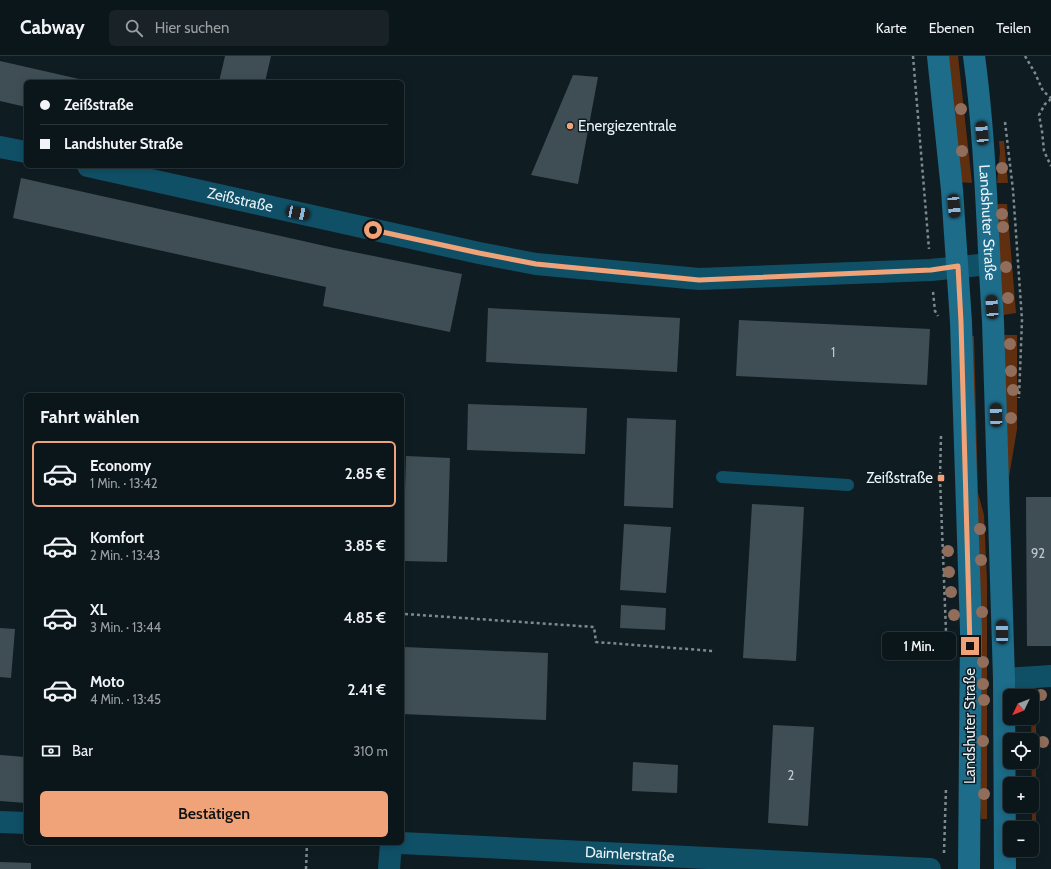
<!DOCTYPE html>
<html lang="de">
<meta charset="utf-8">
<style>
:root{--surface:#0b161a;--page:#192327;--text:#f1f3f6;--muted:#9a9fa2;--line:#2b3539;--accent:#f0a378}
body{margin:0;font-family:Cabin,sans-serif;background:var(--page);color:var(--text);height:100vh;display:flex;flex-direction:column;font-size:15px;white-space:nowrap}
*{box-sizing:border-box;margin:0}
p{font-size:13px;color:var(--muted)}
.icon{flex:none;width:22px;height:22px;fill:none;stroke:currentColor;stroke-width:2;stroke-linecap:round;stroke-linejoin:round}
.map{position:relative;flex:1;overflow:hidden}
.side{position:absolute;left:24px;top:337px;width:380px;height:452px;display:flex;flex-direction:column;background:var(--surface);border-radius:6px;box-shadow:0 2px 10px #0003,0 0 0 1px var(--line)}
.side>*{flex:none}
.hud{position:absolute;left:24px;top:24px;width:380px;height:88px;border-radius:6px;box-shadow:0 2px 10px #0003,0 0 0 1px var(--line);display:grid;align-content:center;height:88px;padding:0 16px;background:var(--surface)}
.needle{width:26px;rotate:227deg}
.fabs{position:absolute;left:1003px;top:633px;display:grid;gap:8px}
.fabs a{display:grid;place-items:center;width:36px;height:36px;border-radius:6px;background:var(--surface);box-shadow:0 2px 10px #0003,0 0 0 1px var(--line);font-size:20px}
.end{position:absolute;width:18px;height:18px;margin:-9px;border:5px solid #f0a378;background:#111;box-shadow:0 0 0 2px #111}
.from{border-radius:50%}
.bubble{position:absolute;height:28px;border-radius:6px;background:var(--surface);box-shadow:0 2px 10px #0003,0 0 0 1px var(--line);font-size:13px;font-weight:600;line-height:28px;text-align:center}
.car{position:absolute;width:12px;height:24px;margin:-12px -6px;border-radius:5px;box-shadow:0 0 3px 1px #0007;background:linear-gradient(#222 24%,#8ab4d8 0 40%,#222 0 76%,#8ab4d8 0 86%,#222 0)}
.hud b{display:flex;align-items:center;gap:14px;height:38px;font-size:15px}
.hud b+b{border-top:1px solid var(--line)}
.hud i{width:10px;height:10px;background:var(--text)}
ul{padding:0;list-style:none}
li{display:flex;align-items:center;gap:12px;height:66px;margin:0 8px 6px;padding:0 8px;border:2px solid transparent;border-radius:6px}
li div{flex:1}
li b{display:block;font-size:15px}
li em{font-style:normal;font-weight:600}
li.on{border-color:var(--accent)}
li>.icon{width:36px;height:36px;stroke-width:1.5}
h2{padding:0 16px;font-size:18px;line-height:48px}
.pay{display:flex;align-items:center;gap:10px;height:44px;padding:0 16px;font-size:15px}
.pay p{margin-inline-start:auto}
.action{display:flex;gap:8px;margin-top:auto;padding:8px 16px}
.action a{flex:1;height:46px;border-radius:6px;background:var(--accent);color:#111;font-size:16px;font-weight:600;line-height:46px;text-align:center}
header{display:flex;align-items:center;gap:24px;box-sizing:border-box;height:56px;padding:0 20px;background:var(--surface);border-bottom:1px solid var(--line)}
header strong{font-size:19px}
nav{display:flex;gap:22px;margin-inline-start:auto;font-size:14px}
.search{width:280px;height:36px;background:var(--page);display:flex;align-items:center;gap:10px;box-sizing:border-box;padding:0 14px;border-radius:6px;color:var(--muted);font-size:15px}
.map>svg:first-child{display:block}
.green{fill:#602f10}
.building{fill:#3f4e55}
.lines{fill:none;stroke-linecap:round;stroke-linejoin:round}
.path{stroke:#7f8a8f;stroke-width:2.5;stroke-dasharray:3 3;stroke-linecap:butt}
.lane{stroke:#105067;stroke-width:12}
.street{stroke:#105067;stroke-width:22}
.secondary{stroke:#1d6c89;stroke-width:22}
.tree{fill:#916e5b}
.route{stroke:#f0a378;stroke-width:5}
.poi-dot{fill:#f0a378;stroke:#0f1d23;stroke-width:1.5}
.labels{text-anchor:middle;stroke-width:3;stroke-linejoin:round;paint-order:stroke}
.number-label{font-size:13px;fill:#bfcace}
.poi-label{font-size:15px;fill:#eaf3f7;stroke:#0f1d23;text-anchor:start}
.street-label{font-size:15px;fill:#eaf3f7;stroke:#0f1d23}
</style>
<header>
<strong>Cabway</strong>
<div class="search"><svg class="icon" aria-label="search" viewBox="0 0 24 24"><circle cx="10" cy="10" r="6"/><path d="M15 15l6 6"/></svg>Hier suchen</div>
<nav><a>Karte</a><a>Ebenen</a><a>Teilen</a></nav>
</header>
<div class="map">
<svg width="1051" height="813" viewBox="0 0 1051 813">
<rect width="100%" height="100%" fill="#0f1d23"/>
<path class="green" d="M946 0H958L972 127 958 126Z
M999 85H1004L1008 127H997L1000 96Z
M997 148H1007L1016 257 1003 259Z
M1003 279H1017V373L1008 427Z
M974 280 978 437 984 459 987 525V763H981L979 742 969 281Z
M1036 636V769H1032L1031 638Z"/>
<path class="building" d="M225 0H271L265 26H219Z
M0 5 88 25V26H26V51L0 45Z
M573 19 598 21 578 128 531 119Z
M21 122 334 192 462 218 450 276 323 250 326 231 13 162Z
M488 252 680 262 677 316 486 306Z
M739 264 930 273 927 329 736 320Z
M468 348 587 352 585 398 467 394Z
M627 362 676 364 673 452 624 450Z
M406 400 450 402 447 506 403 505Z
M1026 441H1051V590H1027Z
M752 448 804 451 796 605 743 602Z
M624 468 671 471 666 537 620 534Z
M621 549 666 552 665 574 620 572Z
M0 572 15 573 11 622 0 621Z
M404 591 548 597 546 664 402 658Z
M773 669 814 671 808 770 768 767Z
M0 699 26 701V747L0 745Z
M633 706 678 709 677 737 632 735Z
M0 806 31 807V813H0Z"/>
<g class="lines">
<path class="path" d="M913 0 929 193
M1025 0 1035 17 1043 35 1051 42
M1051 43 1045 48 1039 59 1042 75 1044 95 1051 110
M1005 66 1013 134 1022 264 1019 342
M933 236 935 255 938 260
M941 380 940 422 947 601
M405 558 594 571 596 586 713 595
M944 797 946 732
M306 813 307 787"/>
<path class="lane" d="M722 421 848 429"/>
<g class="street">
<path d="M0 91 26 96"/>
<path id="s1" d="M88 110 479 197 536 208 699 223 931 214 989 208"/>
<path d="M1004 623 1051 620"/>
<path d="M0 766 26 767"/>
<path id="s2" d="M401 787 930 813"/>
<path d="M389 813 391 787"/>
</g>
<g class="secondary">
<path d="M938 0 952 134 961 266 971 575 969 813"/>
<path id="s3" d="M974 0C986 88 987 176 993 265L1004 623 1005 813"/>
</g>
</g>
<g class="tree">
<circle cx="961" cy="53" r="6"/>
<circle cx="962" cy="95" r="6"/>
<circle cx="1002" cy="112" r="6"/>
<circle cx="1002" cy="158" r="6"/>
<circle cx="1003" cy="171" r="6"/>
<circle cx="1006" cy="211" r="6"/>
<circle cx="1008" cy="242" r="6"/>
<circle cx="1010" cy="288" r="6"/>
<circle cx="1011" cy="315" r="6"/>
<circle cx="1013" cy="334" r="6"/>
<circle cx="1011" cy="362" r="6"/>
<circle cx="980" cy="473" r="6"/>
<circle cx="948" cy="495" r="6"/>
<circle cx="981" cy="504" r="6"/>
<circle cx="949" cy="516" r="6"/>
<circle cx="951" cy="536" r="6"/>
<circle cx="982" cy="556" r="6"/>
<circle cx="954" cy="559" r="6"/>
<circle cx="983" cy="606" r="6"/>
<circle cx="983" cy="628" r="6"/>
<circle cx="1041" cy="639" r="6"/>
<circle cx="984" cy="644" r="6"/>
<circle cx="983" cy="685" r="6"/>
<circle cx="1043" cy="686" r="6"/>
<circle cx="984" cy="738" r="6"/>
</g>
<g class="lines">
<path class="route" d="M373 174 479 197 536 208 699 224 931 214 958 210 961 266 970 590"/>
</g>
<g class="poi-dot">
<circle cx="570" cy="70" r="4"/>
<rect x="937" y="418" width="8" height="8" rx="2"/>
</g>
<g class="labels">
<g class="number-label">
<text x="833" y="301">1</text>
<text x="1038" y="502">92</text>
<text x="791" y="724">2</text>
</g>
<g class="poi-label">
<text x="578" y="75">Energiezentrale</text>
<text x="933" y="427" text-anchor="end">Zeißstraße</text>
</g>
<g class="street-label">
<text dy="5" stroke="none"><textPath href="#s1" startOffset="156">Zeißstraße</textPath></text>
<text dy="5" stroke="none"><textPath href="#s3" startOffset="167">Landshuter Straße</textPath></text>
<text transform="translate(970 670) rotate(-90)" y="5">Landshuter Straße</text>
<text dy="5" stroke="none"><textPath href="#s2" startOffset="229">Daimlerstraße</textPath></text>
</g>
</g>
</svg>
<div class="fabs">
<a><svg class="needle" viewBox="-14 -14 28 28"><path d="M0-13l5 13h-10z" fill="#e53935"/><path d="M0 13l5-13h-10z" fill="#9a9fa2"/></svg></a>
<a><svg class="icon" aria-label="locate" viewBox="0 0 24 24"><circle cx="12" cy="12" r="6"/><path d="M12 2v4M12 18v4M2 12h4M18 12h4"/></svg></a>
<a>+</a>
<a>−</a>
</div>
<i class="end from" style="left:373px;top:174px"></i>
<i class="end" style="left:970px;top:590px"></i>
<div class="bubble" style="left:882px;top:576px;width:74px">1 Min.</div>
<i class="car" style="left:982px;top:77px;rotate:355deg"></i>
<i class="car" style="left:954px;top:150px;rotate:175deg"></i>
<i class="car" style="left:298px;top:157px;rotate:102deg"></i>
<i class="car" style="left:992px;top:251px;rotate:356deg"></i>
<i class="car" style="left:996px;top:359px;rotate:358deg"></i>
<i class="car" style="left:1002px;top:576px;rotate:359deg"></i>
<div class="hud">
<b><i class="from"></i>Zeißstraße</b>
<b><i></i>Landshuter Straße</b>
</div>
<section class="side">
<h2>Fahrt wählen</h2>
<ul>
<li class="on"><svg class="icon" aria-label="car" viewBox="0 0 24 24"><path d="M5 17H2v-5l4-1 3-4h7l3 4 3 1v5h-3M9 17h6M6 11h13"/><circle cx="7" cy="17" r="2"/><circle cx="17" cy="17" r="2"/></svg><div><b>Economy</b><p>1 Min. · 13:42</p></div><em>2.85 €</em></li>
<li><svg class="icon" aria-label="car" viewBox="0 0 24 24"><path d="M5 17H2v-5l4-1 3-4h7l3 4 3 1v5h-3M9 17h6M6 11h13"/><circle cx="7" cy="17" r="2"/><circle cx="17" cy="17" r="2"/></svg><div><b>Komfort</b><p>2 Min. · 13:43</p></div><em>3.85 €</em></li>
<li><svg class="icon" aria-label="car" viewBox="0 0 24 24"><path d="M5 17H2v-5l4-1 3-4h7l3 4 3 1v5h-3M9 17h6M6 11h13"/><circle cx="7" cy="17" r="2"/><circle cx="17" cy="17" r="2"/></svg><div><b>XL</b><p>3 Min. · 13:44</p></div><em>4.85 €</em></li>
<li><svg class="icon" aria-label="car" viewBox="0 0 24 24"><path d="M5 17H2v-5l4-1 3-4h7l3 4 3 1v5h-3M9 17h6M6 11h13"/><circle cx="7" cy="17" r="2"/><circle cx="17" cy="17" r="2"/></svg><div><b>Moto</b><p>4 Min. · 13:45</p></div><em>2.41 €</em></li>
</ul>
<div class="pay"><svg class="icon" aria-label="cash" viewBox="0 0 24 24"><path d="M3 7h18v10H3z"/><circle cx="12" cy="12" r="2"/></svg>Bar<p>310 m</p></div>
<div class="action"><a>Bestätigen</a></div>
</section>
</div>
